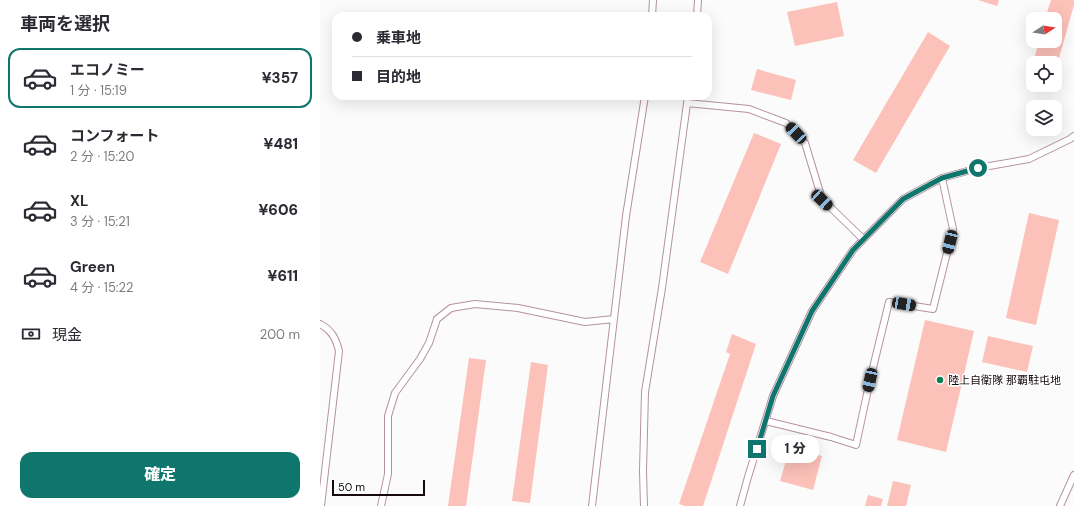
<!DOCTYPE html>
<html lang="ja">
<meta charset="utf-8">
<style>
:root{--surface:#fff;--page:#f2f2f3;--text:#2b2b33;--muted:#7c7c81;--line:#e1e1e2;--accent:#0f766e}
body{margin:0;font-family:"DM Sans","Noto Sans JP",sans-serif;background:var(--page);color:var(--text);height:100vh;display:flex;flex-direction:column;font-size:15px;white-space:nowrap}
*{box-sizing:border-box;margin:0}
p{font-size:13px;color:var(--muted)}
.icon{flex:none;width:22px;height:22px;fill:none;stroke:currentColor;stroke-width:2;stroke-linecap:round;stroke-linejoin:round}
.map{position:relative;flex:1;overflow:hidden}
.details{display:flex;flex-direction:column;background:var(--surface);width:320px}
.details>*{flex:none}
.banner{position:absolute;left:12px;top:12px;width:380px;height:88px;border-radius:12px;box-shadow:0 4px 16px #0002;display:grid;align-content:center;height:88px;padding:0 20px;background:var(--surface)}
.needle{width:26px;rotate:78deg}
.fabs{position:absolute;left:706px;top:12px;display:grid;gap:8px}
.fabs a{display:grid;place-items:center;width:36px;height:36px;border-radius:8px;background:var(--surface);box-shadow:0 4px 16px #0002;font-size:20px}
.scale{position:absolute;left:12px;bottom:10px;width:93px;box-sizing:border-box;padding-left:4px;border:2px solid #160a0f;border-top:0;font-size:11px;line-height:14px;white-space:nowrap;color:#160a0f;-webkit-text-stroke:3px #fff;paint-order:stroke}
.end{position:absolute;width:18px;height:18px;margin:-9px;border:5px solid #0f766e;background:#fff;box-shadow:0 0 0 2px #fff}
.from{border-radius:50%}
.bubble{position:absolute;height:28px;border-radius:12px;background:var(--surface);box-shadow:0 4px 16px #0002;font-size:13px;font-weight:800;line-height:28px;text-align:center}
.car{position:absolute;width:12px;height:24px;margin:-12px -6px;border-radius:5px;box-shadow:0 0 3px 1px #0007;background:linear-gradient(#222 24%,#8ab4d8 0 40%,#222 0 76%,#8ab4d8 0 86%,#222 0)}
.banner b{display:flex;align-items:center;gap:14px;height:38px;font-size:15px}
.banner b+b{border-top:1px solid var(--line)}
.banner i{width:10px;height:10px;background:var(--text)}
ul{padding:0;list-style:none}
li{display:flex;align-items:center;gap:12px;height:60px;margin:0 8px 6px;padding:0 12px;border:2px solid transparent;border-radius:12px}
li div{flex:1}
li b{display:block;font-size:15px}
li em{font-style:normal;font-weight:800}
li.active{border-color:var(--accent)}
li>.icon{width:36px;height:36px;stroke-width:1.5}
h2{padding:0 20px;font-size:18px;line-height:48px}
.pay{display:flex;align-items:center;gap:10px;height:44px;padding:0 20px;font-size:15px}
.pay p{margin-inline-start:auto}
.cta{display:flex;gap:8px;margin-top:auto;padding:8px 20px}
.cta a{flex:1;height:46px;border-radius:12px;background:var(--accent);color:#fff;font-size:16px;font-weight:800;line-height:46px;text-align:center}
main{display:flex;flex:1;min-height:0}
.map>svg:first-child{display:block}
.building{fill:#fcc1b9}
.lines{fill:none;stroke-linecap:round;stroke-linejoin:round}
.lane-casing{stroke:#b692a0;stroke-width:8}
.lane{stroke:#fff;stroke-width:6}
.route{stroke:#0f766e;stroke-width:5}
.poi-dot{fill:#107c57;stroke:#fff;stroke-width:1.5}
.labels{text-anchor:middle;stroke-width:3;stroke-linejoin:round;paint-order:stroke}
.poi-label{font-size:11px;fill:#160a0f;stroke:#fff;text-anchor:start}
</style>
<main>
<section class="details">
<h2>車両を選択</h2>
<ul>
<li class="active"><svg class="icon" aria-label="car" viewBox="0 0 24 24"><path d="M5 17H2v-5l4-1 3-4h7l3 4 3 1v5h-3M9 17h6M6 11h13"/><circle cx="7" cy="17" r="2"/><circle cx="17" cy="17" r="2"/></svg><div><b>エコノミー</b><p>1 分 · 15:19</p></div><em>¥357</em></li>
<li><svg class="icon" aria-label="car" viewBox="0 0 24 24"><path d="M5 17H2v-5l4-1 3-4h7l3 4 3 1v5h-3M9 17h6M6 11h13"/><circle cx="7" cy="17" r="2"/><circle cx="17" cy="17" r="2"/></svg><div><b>コンフォート</b><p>2 分 · 15:20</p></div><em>¥481</em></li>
<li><svg class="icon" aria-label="car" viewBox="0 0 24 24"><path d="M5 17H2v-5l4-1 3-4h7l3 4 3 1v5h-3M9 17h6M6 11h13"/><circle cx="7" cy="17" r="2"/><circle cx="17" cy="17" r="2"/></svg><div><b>XL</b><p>3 分 · 15:21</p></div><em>¥606</em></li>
<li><svg class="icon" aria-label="car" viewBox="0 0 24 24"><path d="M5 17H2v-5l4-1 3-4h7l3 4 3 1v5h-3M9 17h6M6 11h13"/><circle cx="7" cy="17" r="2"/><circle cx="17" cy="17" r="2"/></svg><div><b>Green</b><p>4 分 · 15:22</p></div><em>¥611</em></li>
</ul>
<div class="pay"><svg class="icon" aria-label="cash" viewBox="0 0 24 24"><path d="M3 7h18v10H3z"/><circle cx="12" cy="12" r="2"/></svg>現金<p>200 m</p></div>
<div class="cta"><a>確定</a></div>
</section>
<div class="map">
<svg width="754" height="506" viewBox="0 0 754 506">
<rect width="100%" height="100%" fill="#fbfbfb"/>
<path class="building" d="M658 0H679L677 6Z
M731 0H754V5L735 72V63H713L719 41H735V19H725Z
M517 2 524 36 475 46 467 12Z
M608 32 630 46 556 173 533 160Z
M713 65V80L709 78Z
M437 69 476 80 471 100 431 90Z
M434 133 461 144 408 274 380 262Z
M709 213 739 220 716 325 686 318Z
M605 320 654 331 626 452 577 440Z
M412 334 436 344 383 506H365L359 504 410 354 406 352Z
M668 336 713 346 707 372 662 362Z
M149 358 166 360 146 506H128Z
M211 362 228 365 210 503 192 501Z
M470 447 502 456 493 490 460 481Z
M573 481 591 485 586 506H567Z
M548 495 563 499 561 506H545Z"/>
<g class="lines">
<defs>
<path id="lane" d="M332 16 333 0
M377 16 378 0
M367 103 429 109 466 123 485 143 502 199 543 239
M0 324C12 330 16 339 19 351L1 506
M446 421 511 437 536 445 550 380 569 302 613 309 633 229 622 178
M61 506 68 474V416L75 393 100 359 109 343 117 319 131 308 155 304 198 308 265 322 294 319
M272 506 306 216 325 96
M324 506 323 471 325 392 342 288 368 96
M420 506 428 477 453 396 492 311 533 250 583 199 622 178 658 168 709 159 750 139 754 136
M740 506 754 475"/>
</defs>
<use href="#lane" class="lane-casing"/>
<use href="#lane" class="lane"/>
</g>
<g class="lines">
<path class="route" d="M437 449 453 396 492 311 533 250 583 199 622 178 658 168"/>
</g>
<circle class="poi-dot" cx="620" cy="380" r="4"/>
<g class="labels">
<g class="poi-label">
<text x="628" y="384">陸上自衛隊 那覇駐屯地</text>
</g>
</g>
</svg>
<div class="fabs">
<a><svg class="needle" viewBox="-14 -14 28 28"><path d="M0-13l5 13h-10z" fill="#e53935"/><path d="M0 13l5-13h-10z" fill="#7c7c81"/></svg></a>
<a><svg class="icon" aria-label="locate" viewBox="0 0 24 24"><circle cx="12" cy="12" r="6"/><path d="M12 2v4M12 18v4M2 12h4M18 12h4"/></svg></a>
<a><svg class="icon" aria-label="layers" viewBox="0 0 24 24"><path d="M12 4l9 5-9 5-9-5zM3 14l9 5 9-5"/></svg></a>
</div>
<div class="scale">50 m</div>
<i class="end from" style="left:658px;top:168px"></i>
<i class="end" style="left:437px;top:449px"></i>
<div class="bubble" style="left:451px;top:435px;width:48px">1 分</div>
<i class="car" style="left:476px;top:133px;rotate:317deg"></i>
<i class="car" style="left:502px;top:200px;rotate:133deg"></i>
<i class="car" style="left:630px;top:242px;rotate:194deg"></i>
<i class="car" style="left:584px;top:304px;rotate:99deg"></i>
<i class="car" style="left:550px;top:380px;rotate:192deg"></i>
<div class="banner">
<b><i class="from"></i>乗車地</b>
<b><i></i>目的地</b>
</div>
</div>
</main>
